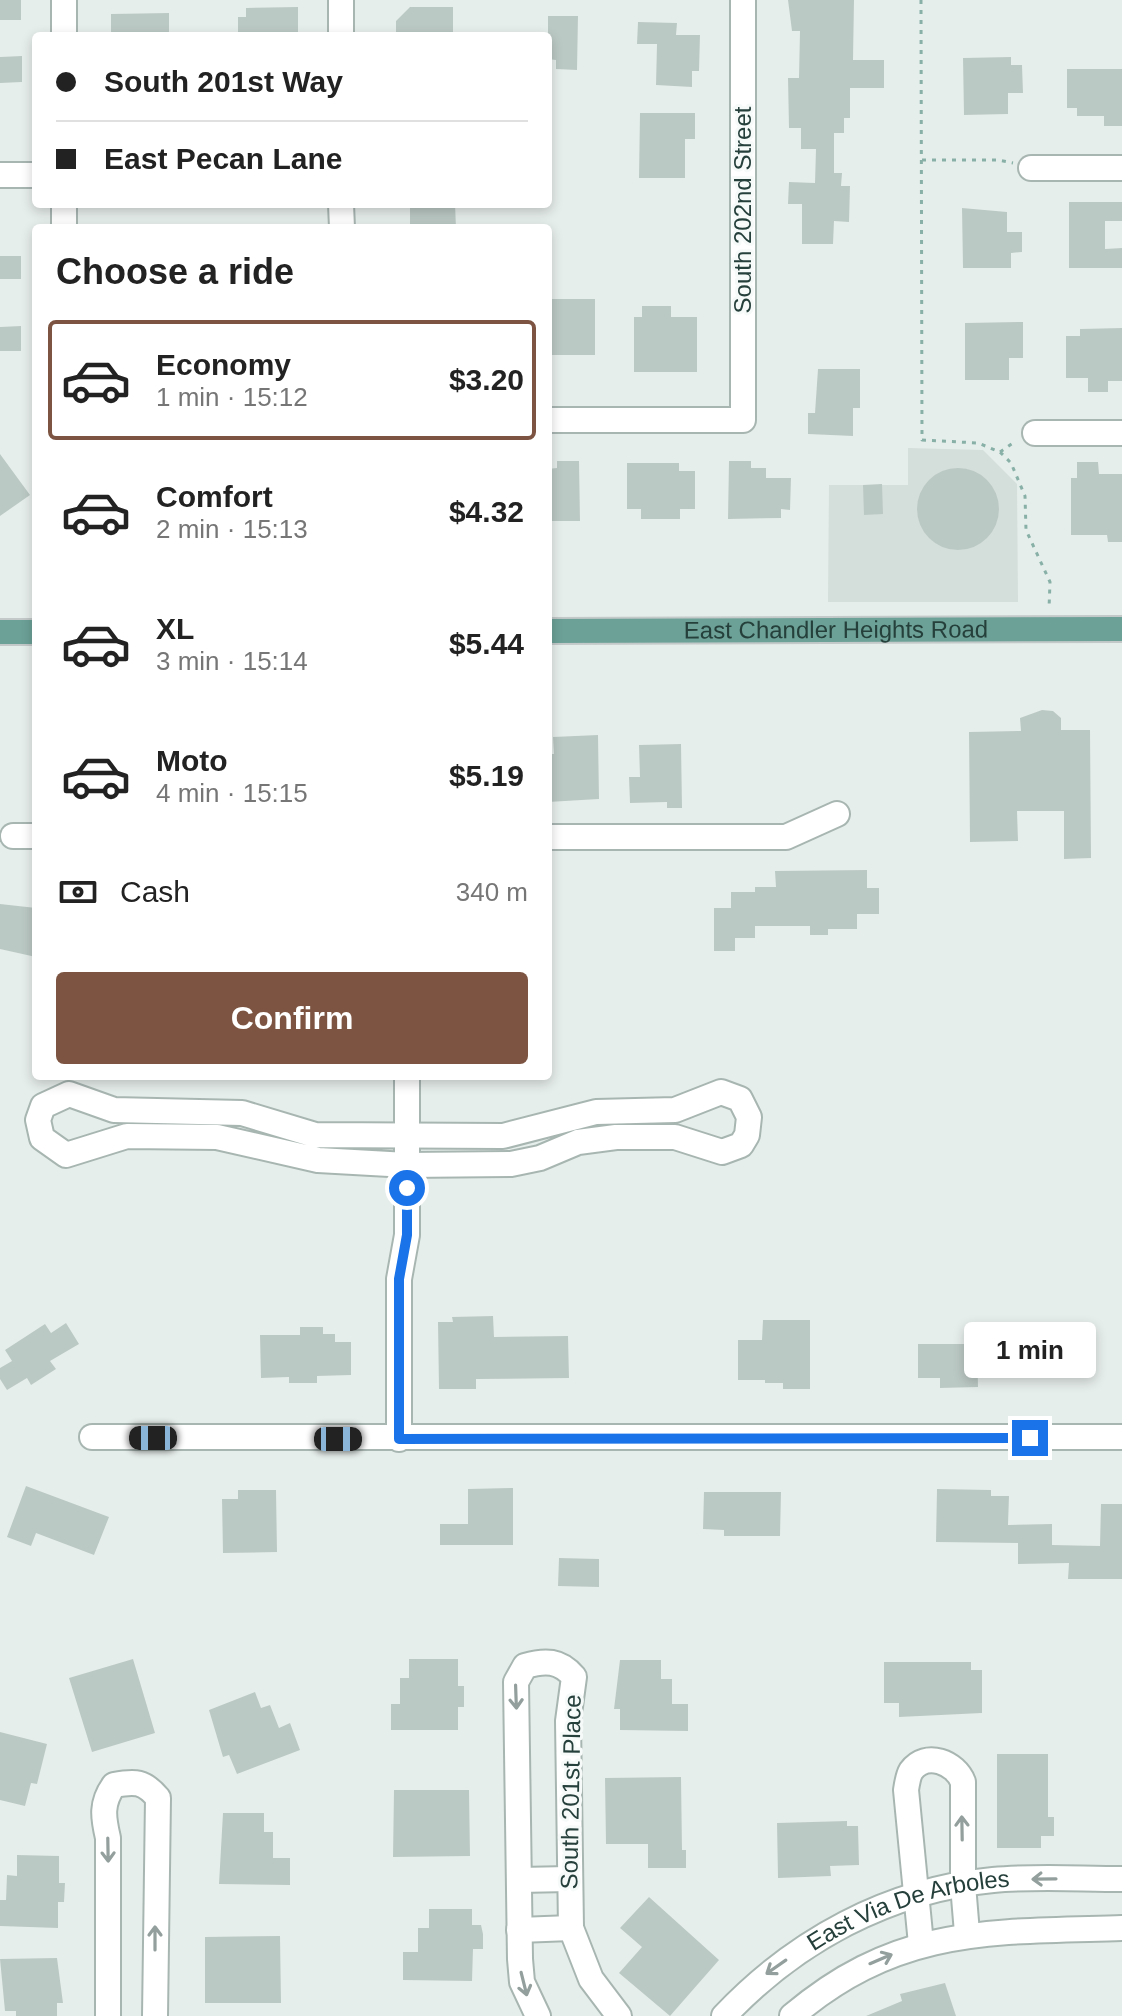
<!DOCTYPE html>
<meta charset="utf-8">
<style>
:root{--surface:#fff;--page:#f6f6f6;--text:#222;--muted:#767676;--line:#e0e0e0;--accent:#7c5441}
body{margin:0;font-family:Helvetica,sans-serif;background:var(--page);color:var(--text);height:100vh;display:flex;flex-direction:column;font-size:30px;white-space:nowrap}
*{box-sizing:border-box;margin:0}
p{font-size:26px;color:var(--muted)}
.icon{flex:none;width:44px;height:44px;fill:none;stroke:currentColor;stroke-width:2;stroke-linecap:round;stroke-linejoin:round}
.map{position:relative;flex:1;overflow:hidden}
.drawer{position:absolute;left:32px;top:224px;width:520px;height:856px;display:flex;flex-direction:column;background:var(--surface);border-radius:8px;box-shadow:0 4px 12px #0003}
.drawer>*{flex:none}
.top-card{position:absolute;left:32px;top:32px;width:520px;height:176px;border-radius:8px;box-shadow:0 4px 12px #0003;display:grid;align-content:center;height:176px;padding:0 24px;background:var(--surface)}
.end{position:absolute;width:36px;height:36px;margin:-18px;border:10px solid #1a73e8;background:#fff;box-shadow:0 0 0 4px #fff}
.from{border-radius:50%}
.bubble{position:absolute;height:56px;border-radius:8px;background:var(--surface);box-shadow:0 4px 12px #0003;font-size:26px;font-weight:600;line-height:56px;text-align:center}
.car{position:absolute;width:24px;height:48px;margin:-24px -12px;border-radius:10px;box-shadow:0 0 6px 2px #0007;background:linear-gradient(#222 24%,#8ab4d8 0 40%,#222 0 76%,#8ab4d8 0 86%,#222 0)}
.top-card b{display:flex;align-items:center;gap:28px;height:76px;font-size:30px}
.top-card b+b{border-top:2px solid var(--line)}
.top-card i{width:20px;height:20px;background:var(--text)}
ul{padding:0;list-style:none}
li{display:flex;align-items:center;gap:24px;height:120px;margin:0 16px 12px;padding:0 8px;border:4px solid transparent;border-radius:8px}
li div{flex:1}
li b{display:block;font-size:30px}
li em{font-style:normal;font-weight:600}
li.active{border-color:var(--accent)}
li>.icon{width:72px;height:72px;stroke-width:1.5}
h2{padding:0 24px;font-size:36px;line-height:96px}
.pay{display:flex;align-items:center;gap:20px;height:88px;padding:0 24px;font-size:30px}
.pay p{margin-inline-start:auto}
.primary-button{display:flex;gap:16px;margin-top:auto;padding:16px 24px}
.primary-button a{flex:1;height:92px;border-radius:8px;background:var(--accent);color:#fff;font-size:32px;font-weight:600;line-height:92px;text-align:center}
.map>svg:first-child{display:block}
.built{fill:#d4deda}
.building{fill:#bbc9c4}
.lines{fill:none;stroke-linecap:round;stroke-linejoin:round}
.minor-casing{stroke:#a8b6b2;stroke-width:28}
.major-casing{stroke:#c2c9c8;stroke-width:28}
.path{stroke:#88b0a6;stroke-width:3;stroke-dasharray:4 6;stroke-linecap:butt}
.minor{stroke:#fff;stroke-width:24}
.major{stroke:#6ca197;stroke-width:24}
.oneway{stroke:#929f9c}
.route{stroke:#1a73e8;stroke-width:10}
.labels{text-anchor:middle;stroke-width:6;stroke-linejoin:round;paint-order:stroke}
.street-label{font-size:24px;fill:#253f3a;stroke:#f6faf9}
</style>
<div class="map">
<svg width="1122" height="2016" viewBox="0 0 1122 2016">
<rect width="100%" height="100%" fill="#e6eeeb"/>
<path class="built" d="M908 448 983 450 1017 484 1018 602H828L829 485H908Z"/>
<path class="building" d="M0 0H21V20H0Z
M788 0H854L853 60H884V88H850V118H844V133H834V173H842L841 186H850L849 222 834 221 833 244H802V204H788L789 182 815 183 816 149H801V128H789L788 78H799L800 31H792Z
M298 7V32H289V36H238V17H246V8Z
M410 7H453V34L396 36V21Z
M169 13V36H111V14Z
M548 16H578L577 70 556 69V60L548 59Z
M638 22 677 23 676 35H700L699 71H692V87L656 85 657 44H637Z
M22 56V82L0 83V57Z
M1011 57V65H1022L1023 93H1008V114L964 115 963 58Z
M1067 69H1122V126H1104V116H1077V108H1067Z
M640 113H695V139H685V178H639Z
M1069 202H1122V221H1105V249L1122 248V268H1069Z
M410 204H455L456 228H410Z
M962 208 1007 212V232H1022V252L1011 253V268H963Z
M0 256H21V279H0Z
M548 299H595V355H548Z
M642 306H671V317H697V372H634V317H642Z
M1023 322V358H1009V380H965V323Z
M21 326V351H0V327Z
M1122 328V381H1108V392H1088V378H1066V336H1080V329Z
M818 369H860V408H853V436L808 434V413H815Z
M0 454 30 495 0 516Z
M557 461H579L580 521H548V469L557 468Z
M729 461H751V468H766V478H791L790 510 781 509V518L728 519Z
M1077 462H1098L1099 474H1122V542H1108L1107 535H1071V478H1077Z
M627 463H679V471H695V509H680V519H641V509H627Z
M917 509a41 41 0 1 1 82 0a41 41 0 1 1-82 0Z
M882 484 883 514 864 515 863 485Z
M1042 710 1053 711 1061 718V730H1090L1091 858 1064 859V811H1017L1018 841 970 842 969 732 1021 731 1020 718Z
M598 735 599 799 548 802V754H554L553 737Z
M681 744 682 808H667V802L630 803 629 777H640L639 745Z
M867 870V888H879V914H857V929H828V935H810V926H755V938H735V951H714V908H731V892H755V887H776L775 871Z
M0 904 36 908V957L0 949Z
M493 1316 494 1337 568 1336 569 1378 476 1379V1389H439L438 1322H453L452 1317Z
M763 1320H810V1389H783V1383H765V1380H738V1340H762Z
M66 1323 79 1344 50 1361 56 1369 31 1385 27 1378 7 1390 0 1379V1368L12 1361 5 1350 45 1324 51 1333Z
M300 1327H323V1334H335V1342H351V1375L317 1376V1383H289V1377L261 1378 260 1335H300Z
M918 1344H977L978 1387 940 1388V1378H918Z
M26 1486 109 1517 94 1555 36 1533 31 1546 7 1537Z
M513 1488V1545H440V1524H468V1489Z
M937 1489 991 1490V1496H1009L1008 1525 1052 1524V1545L1100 1546 1101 1504H1122V1579H1068L1069 1563 1018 1564V1543L936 1542Z
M238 1490H276L277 1552 223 1553 222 1499H238Z
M704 1492H781L780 1536H724V1530L703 1529Z
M559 1558 599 1559V1587L558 1586Z
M133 1659 155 1733 92 1752 69 1678Z
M409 1659H458V1686H464V1707H458V1730H391V1704H400V1678H409Z
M620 1660H661V1679H672V1704H688V1731L620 1730V1709H614Z
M884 1662H971V1670H982V1713L899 1717V1703H884Z
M255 1692 261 1708 270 1705 279 1728 290 1723 300 1750 237 1774 229 1755 223 1757 209 1710Z
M0 1732 47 1744 37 1784 31 1783 25 1806 0 1800Z
M997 1754H1048V1817H1054V1836H1041V1848H997Z
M681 1777 682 1850H686V1868H648V1844H606L605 1778Z
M394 1790H469L470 1856 393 1857Z
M223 1813H264V1832H273V1858H290V1885L219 1884Z
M847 1821V1826H858L859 1865 830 1866 831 1876 778 1878 777 1823Z
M17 1855 59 1856V1883H65L64 1902H58V1928L0 1926V1900H6L7 1875 17 1876Z
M649 1897 719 1960 670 2016 619 1973 642 1947 620 1928Z
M429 1909H472V1925H481L483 1934V1949H473L472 1981 403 1980V1952H418V1928H429Z
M280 1936 281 2003H205V1937Z
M57 1958 63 2003H57V2016H16V2011H5L0 1959Z
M945 1983 956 2016H866L902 2001 900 1994Z"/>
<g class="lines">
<defs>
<g id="minor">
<path d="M64 0V36"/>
<path d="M341 0V36"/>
<path d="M1031 168H1122"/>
<path d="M0 175H36"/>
<path d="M64 204V228"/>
<path d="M341 204 342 228"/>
<path d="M548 420H743V0"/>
<path d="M1035 433H1122"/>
<path d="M13 836H36"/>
<path d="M548 837H786L837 814"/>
<path d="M721 1092 740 1099 749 1117 747 1135 741 1145 722 1152 675 1137H616L578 1142 540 1158 511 1164 407 1165 318 1160 217 1137 127 1136 66 1155 42 1138 38 1120 43 1106 69 1094 114 1110 242 1113 315 1135 503 1136 596 1112 675 1110Z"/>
<path d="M92 1437H1122"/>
<path d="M399 1439V1279L407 1235V1076"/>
<path d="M519 1880 569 1879"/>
<path d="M519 1930 571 1928"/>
<path d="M921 1944 906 1790C907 1784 908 1776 911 1771 926 1750 956 1763 963 1782V1885L967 1933"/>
<path d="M108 2016V1838C103 1817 101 1803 114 1785 135 1781 144 1781 158 1798L155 2016"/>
<path d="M538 2016 522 1982 520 1959 516 1682 525 1666C545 1660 560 1660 574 1677L568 1721 571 1928 591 1979 619 2016"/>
<path id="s1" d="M724 2016C795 1941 888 1890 993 1880 1035 1876 1079 1879 1122 1879"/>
<path d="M792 2016C898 1926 991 1932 1122 1928"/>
</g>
<g id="major">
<path id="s2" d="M548 631 1122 629"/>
<path d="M0 632H36"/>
</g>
</defs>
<use href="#minor" class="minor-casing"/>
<use href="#major" class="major-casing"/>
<path class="path" d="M921 0 922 440 978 443 1000 452 1011 463 1025 496 1026 530 1050 582 1049 609
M922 160H998L1013 163
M1000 452 1016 441"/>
<use href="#minor" class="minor"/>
<use href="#major" class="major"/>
</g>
<defs><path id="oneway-shaft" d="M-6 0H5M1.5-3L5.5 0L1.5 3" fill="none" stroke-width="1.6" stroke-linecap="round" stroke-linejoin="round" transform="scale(2)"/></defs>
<g class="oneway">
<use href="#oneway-shaft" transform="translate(516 1697) rotate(88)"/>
<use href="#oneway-shaft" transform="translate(962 1828) rotate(-91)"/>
<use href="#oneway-shaft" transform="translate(108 1850) rotate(89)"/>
<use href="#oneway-shaft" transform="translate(1044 1879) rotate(179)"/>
<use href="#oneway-shaft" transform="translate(155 1938) rotate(-90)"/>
<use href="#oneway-shaft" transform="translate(881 1959) rotate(-23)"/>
<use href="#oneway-shaft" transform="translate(776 1967) rotate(145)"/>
<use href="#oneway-shaft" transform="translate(524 1984) rotate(76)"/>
</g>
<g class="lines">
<path class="route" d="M407 1188V1235L399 1279V1439L1030 1438"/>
</g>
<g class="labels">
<g class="street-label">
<text transform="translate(743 210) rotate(-90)" y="8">South 202nd Street</text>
<text dy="8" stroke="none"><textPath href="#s2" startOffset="288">East Chandler Heights Road</textPath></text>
<text transform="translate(571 1792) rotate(-89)" y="8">South 201st Place</text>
<text dy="8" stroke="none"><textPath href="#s1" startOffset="218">East Via De Arboles</textPath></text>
</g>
</g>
</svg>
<i class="end from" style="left:407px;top:1188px"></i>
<i class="end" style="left:1030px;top:1438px"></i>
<div class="bubble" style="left:964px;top:1322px;width:132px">1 min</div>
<i class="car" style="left:153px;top:1438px;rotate:270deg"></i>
<i class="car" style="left:338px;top:1439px;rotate:90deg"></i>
<div class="top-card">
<b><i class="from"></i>South 201st Way</b>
<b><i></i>East Pecan Lane</b>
</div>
<section class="drawer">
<h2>Choose a ride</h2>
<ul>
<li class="active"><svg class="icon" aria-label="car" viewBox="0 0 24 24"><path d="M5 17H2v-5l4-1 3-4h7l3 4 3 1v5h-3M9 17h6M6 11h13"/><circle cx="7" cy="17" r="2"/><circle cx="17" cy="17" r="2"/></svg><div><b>Economy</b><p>1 min · 15:12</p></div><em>$3.20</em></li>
<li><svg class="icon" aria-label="car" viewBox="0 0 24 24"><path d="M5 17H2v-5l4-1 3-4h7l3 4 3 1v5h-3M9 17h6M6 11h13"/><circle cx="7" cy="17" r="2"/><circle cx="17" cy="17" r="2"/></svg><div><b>Comfort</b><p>2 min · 15:13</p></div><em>$4.32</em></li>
<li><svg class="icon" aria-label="car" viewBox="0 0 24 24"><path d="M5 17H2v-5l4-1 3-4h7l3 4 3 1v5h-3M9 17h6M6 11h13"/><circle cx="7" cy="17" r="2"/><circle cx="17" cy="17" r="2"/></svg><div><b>XL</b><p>3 min · 15:14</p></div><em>$5.44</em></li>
<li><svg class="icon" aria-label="car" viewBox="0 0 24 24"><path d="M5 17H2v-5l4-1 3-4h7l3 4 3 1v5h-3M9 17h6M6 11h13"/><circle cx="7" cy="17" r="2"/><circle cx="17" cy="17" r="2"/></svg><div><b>Moto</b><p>4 min · 15:15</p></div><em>$5.19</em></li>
</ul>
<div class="pay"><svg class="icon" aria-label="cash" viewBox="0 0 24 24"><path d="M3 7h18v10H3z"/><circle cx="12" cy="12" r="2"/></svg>Cash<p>340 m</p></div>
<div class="primary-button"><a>Confirm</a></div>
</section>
</div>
